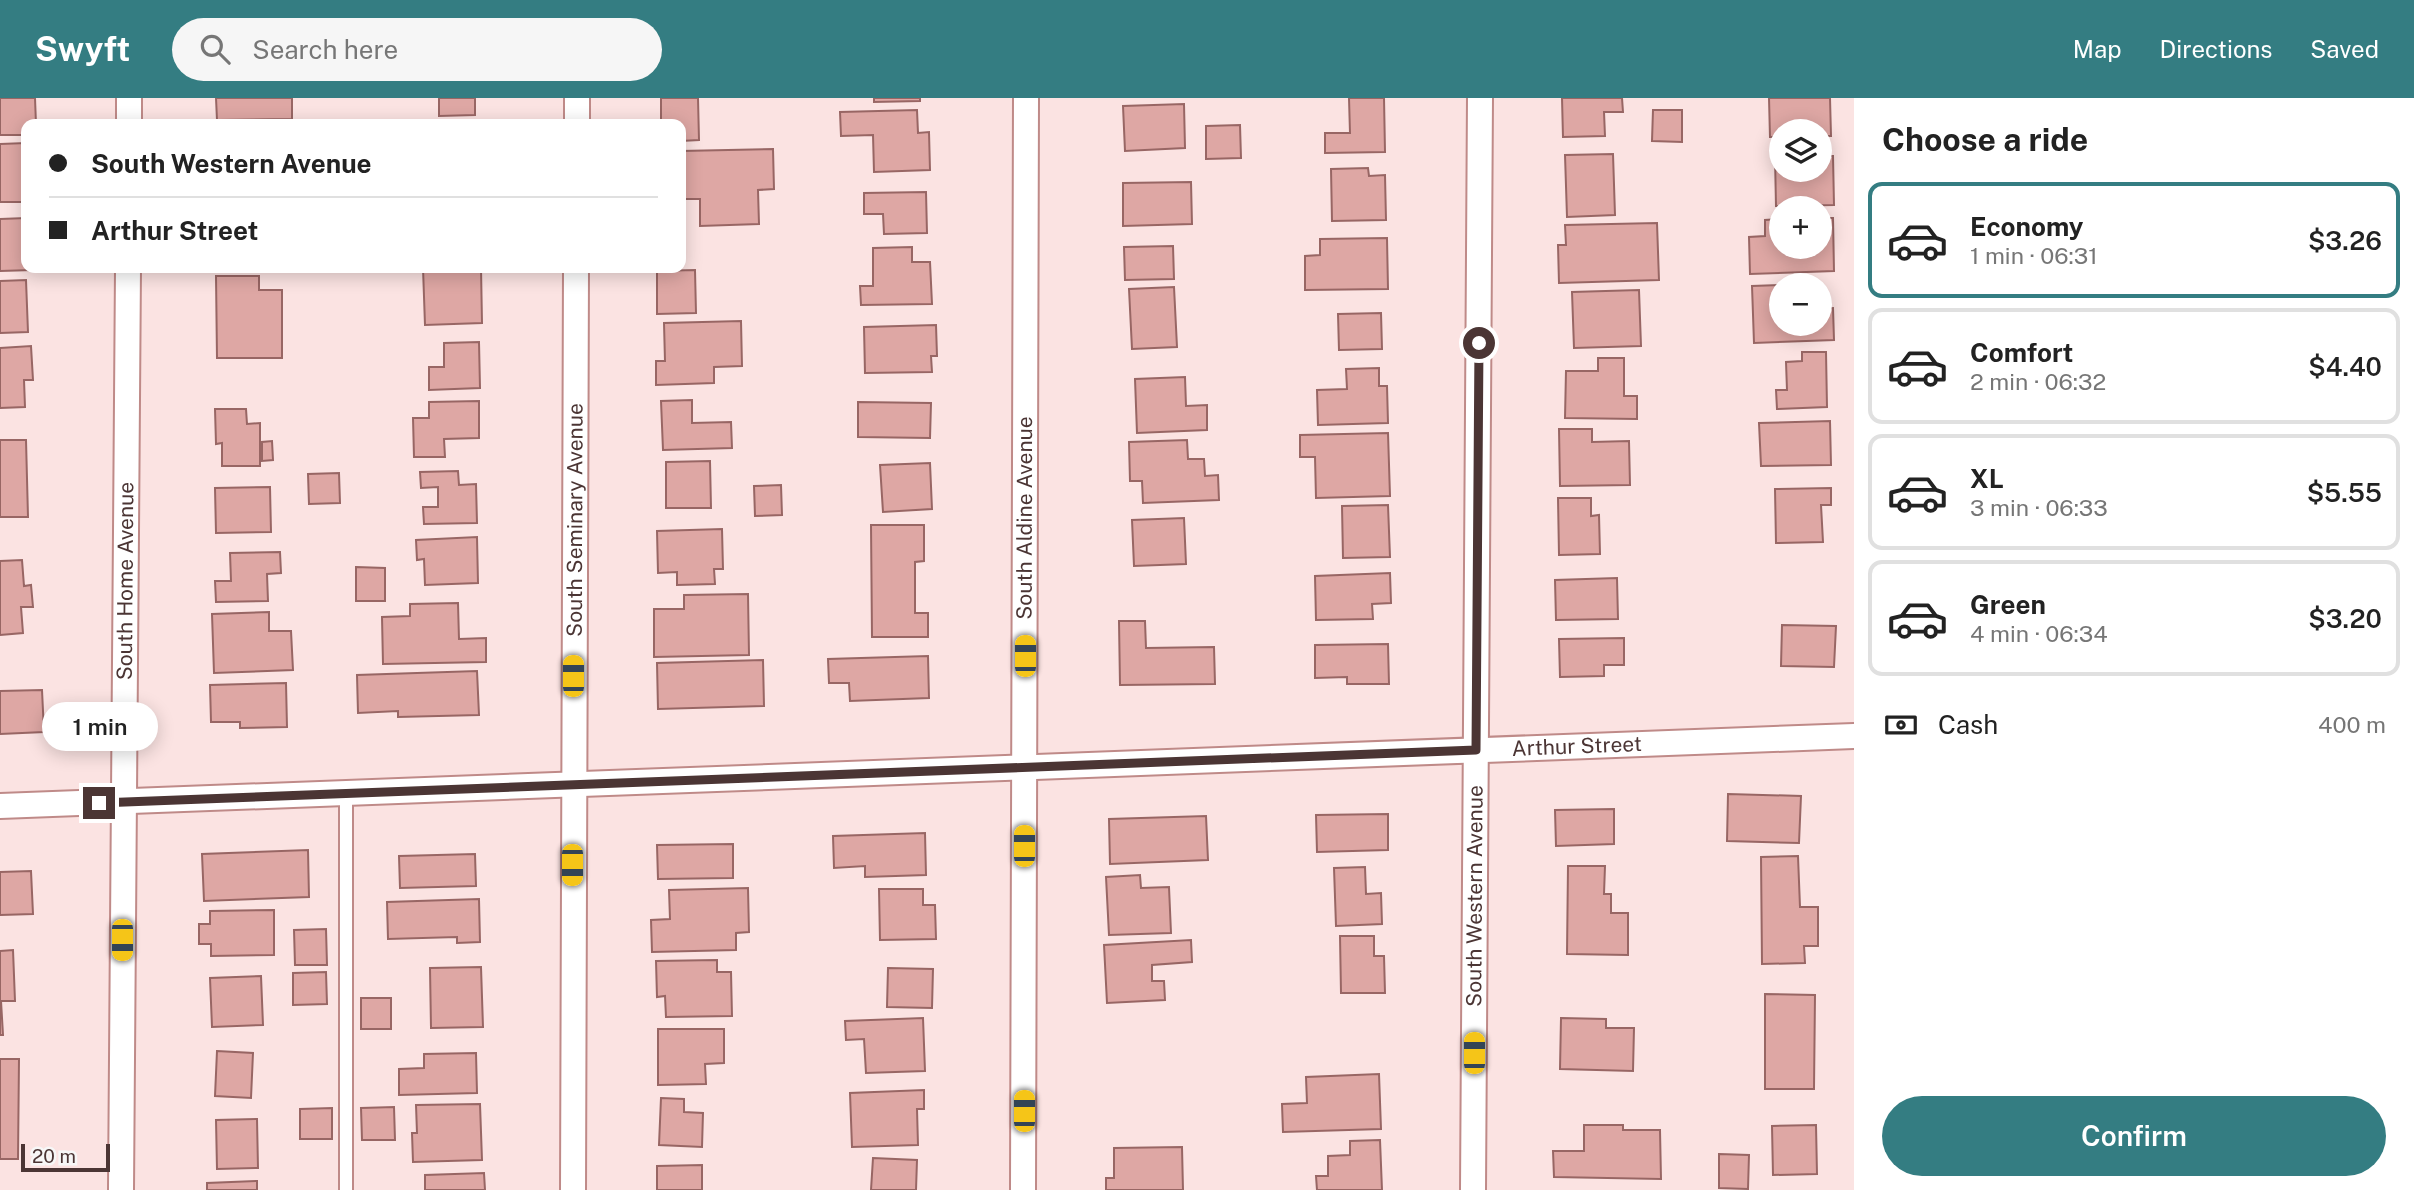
<!DOCTYPE html>
<meta charset="utf-8">
<style>
:root{--surface:#fff;--page:#f6f6f6;--text:#222;--muted:#767676;--line:#e0e0e0;--accent:#347d82}
body{margin:0;font-family:"Public Sans",sans-serif;background:var(--page);color:var(--text);height:100vh;display:flex;flex-direction:column;font-size:26px;white-space:nowrap}
*{box-sizing:border-box;margin:0}
p{font-size:23px;color:var(--muted)}
.icon{flex:none;width:38px;height:38px;fill:none;stroke:currentColor;stroke-width:2;stroke-linecap:round;stroke-linejoin:round}
.map{position:relative;flex:1;overflow:hidden}
.side{display:flex;flex-direction:column;background:var(--surface);width:560px}
.side>*{flex:none}
.guide{position:absolute;left:21px;top:21px;width:665px;height:154px;border-radius:14px;box-shadow:0 4px 18px #0003;display:grid;align-content:center;height:154px;padding:0 28px;background:var(--surface)}
.controls{position:absolute;left:1769px;top:21px;display:grid;gap:14px}
.controls a{display:grid;place-items:center;width:63px;height:63px;border-radius:50%;background:var(--surface);box-shadow:0 4px 18px #0003;font-size:35px}
.scale{position:absolute;left:21px;bottom:18px;width:89px;box-sizing:border-box;padding-left:7px;border:4px solid #4b3534;border-top:0;font-size:19px;line-height:24px;white-space:nowrap;color:#4b3534;-webkit-text-stroke:5px #f7f7f7;paint-order:stroke}
.end{position:absolute;width:32px;height:32px;margin:-16px;border:9px solid #4b3534;background:#fff;box-shadow:0 0 0 4px #fff}
.from{border-radius:50%}
.bubble{position:absolute;height:49px;border-radius:24px;background:var(--surface);box-shadow:0 4px 18px #0003;font-size:23px;font-weight:600;line-height:49px;text-align:center}
.car{position:absolute;width:21px;height:42px;margin:-21px -10px;border-radius:9px;box-shadow:0 0 5px 2px #0007;background:linear-gradient(#f5c518 24%,#345 0 40%,#f5c518 0 76%,#345 0 86%,#f5c518 0)}
.guide b{display:flex;align-items:center;gap:24px;height:66px;font-size:26px}
.guide b+b{border-top:2px solid var(--line)}
.guide i{width:18px;height:18px;background:var(--text)}
ul{padding:0;list-style:none}
li{display:flex;align-items:center;gap:21px;height:116px;margin:0 14px 10px;padding:0 14px;border:4px solid var(--line);border-radius:14px}
li div{flex:1}
li b{display:block;font-size:26px}
li em{font-style:normal;font-weight:600}
li.selected{border-color:var(--accent)}
li>.icon{width:63px;height:63px;stroke-width:1.5}
h2{padding:0 28px;font-size:32px;line-height:84px}
.pay{display:flex;align-items:center;gap:18px;height:77px;padding:0 28px;font-size:26px}
.pay p{margin-inline-start:auto}
.cta{display:flex;gap:14px;margin-top:auto;padding:14px 28px}
.cta a{flex:1;height:80px;border-radius:42px;background:var(--accent);color:#fff;font-size:28px;font-weight:600;line-height:80px;text-align:center}
header{display:flex;align-items:center;gap:42px;box-sizing:border-box;height:98px;padding:0 35px;background:var(--accent);color:#fff}
header strong{font-size:33px}
nav{display:flex;gap:38px;margin-inline-start:auto;font-size:24px}
.search{width:490px;height:63px;background:var(--page);display:flex;align-items:center;gap:18px;box-sizing:border-box;padding:0 24px;border-radius:38px;color:var(--muted);font-size:26px}
main{display:flex;flex:1;min-height:0}
.map>svg:first-child{display:block}
.building{fill:#dea7a4;stroke:#986664;stroke-width:2}
.lines{fill:none;stroke-linecap:round;stroke-linejoin:round}
.service-casing{stroke:#bf8a88;stroke-width:16}
.minor-casing{stroke:#bf8a88;stroke-width:28}
.service{stroke:#fff;stroke-width:12}
.minor{stroke:#fff;stroke-width:24}
.route{stroke:#4b3534;stroke-width:9}
.labels{text-anchor:middle;stroke-width:5;stroke-linejoin:round;paint-order:stroke}
.street-label{font-size:21px;fill:#4b3534;stroke:#f7f7f7}
</style>
<header>
<strong>Swyft</strong>
<div class="search"><svg class="icon" aria-label="search" viewBox="0 0 24 24"><circle cx="10" cy="10" r="6"/><path d="M15 15l6 6"/></svg>Search here</div>
<nav><a>Map</a><a>Directions</a><a>Saved</a></nav>
</header>
<main>
<div class="map">
<svg width="1854" height="1092" viewBox="0 0 1854 1092">
<rect width="100%" height="100%" fill="#fbe3e2"/>
<path class="building" d="M0 0H35L36 26H26V37H0Z
M216 0H292V21L217 22Z
M439 0H475V17L439 18Z
M661 0H698L699 42 681 43V26H661Z
M874 0H920V3L874 4Z
M1349 0H1384L1385 54 1325 55V35H1350Z
M1562 0H1622L1623 14H1604L1605 38 1563 39Z
M1769 0H1830L1831 38H1820V33H1782V39H1770Z
M1184 6 1185 50 1125 53 1123 8Z
M917 12 918 35 929 34 930 72 874 74 873 37 841 38 840 14Z
M1653 12H1682V44L1652 43Z
M1240 27 1241 60 1206 61V28Z
M26 45V104H0V46Z
M773 51 774 91 758 92 759 126 700 128V101H681V53Z
M1613 56 1615 117 1567 119 1565 57Z
M1820 58H1833L1834 107 1776 108 1775 59H1782V72H1820Z
M1368 70 1369 78 1385 77 1386 122 1332 123 1331 71Z
M1191 84 1192 126 1123 128V85Z
M926 94 927 135 884 136 883 116H864V95Z
M26 120V170L33 172 0 173V121Z
M1820 120H1833L1834 173 1750 176 1749 139 1765 138V122L1782 121V149H1820Z
M1657 125 1659 182 1559 185 1558 147H1566L1565 127Z
M1387 140 1388 191 1305 192V158L1320 157V141Z
M1173 148 1174 181 1125 182 1124 149Z
M912 149V164H930L932 206 861 207 860 188H873V150Z
M423 170H481L482 225 425 227Z
M695 172 696 215 657 216V173Z
M216 178H259V192H282V260H217Z
M26 182 28 234 0 235V183Z
M1804 186 1782 187V226H1820V211L1833 210 1834 242 1754 245 1752 188Z
M1174 189 1177 249 1132 251 1129 191Z
M1639 192 1641 248 1574 250 1572 194Z
M1381 215 1382 251 1339 252 1338 216Z
M741 223 742 268 714 269V285L656 287V263H665L664 225Z
M936 227 937 258H931L932 274 865 275 864 229Z
M479 244 480 290 429 292V269H444V245Z
M31 248 33 282H24L25 309 0 310V250Z
M1802 254H1826L1827 309 1777 311 1776 292H1787L1786 264 1802 263Z
M1598 260H1624V298H1637V321L1565 320 1566 273H1598Z
M1379 270V288H1387L1388 325 1318 327 1317 292 1347 291 1346 271Z
M1185 279 1186 308 1207 307V332L1137 335 1135 281Z
M692 302V325L731 324 732 350 663 352 661 303Z
M479 303V340L444 341 445 359H414L413 320H429V304Z
M858 304 931 305 930 340 858 339Z
M215 311H246L247 326 260 325V368H222V345L216 346Z
M1830 323 1831 367 1761 368 1759 325Z
M1559 331H1592V344L1629 343 1630 387 1560 388Z
M1388 335 1390 398 1316 400 1315 359H1300V337Z
M0 342H26L28 419H0Z
M1187 342 1188 361H1204L1205 378 1218 377 1219 402 1143 405 1142 383H1130L1129 344Z
M272 343 273 362 262 363V344Z
M710 363 711 410H666V364Z
M930 365 932 411 883 414 880 367Z
M458 373 459 387 476 386 477 425 424 426 423 409H438V389L421 390 420 374Z
M339 375 340 405 309 406 308 376Z
M781 387 782 417 755 418 754 388Z
M270 389 271 434 216 435 215 390Z
M1831 390V407H1821L1823 444 1776 445 1775 391Z
M1558 400H1591V418L1599 417 1600 456 1559 457Z
M1388 407 1390 459 1343 460 1342 408Z
M1184 420 1186 466 1134 468 1132 422Z
M871 427H924V463L915 464V515H928V539H872Z
M722 431 723 471H714L715 486 677 487V474L658 475 657 433Z
M477 439 478 485 425 487 424 461 417 462 416 442Z
M280 454 281 475 267 476 268 503 216 504 215 483H231L230 455Z
M22 462 24 488 31 487 33 509H21L23 535 0 537V463Z
M356 469 385 470V503H356Z
M1390 475 1391 505 1372 506 1373 521 1316 522 1315 478Z
M1617 480 1618 521 1556 522 1555 482Z
M748 496 749 557 654 559V511H684V497Z
M458 505 459 541 486 540V564L383 566 382 519 410 518V506Z
M269 514V533H291L293 572 214 575 212 516Z
M1119 523H1145L1146 550 1214 549 1215 586 1120 587Z
M1782 527 1836 528 1834 569 1781 568Z
M1624 540V567H1604V578L1560 579 1559 541Z
M1388 546 1389 586H1347V579L1315 580V547Z
M928 558 929 600 850 603 849 585H829L828 561Z
M763 562 764 608 658 611 657 565Z
M477 573 479 617 398 619V613L358 615 357 577Z
M286 585 287 629 240 630V624H211L210 587Z
M42 592 44 634 0 636V593Z
M1728 696 1801 698 1799 745 1727 743Z
M1614 711V746L1556 748 1555 712Z
M1388 716V752L1317 754 1316 717Z
M1206 718 1208 762 1110 766 1109 721Z
M925 735 926 777 865 779V768L834 770 833 738Z
M733 746V780L658 781 657 747Z
M308 752 309 799 204 803 202 756Z
M475 756 476 788 400 790 399 758Z
M1798 758 1800 809H1818V848H1804L1805 865 1762 866 1761 759Z
M1568 768H1605L1604 796H1611V815H1628V857L1567 856Z
M1365 769 1366 796 1381 795 1382 826 1336 828 1334 770Z
M31 773 33 816 0 817V774Z
M1140 777 1141 790 1169 789 1171 835 1109 837 1106 779Z
M748 790 749 834 736 835V852L652 854 651 822 670 821 669 792Z
M879 791H923V807H935L936 841 880 842Z
M479 801 480 844 457 845V839L388 841 387 804Z
M274 812V857L211 858V846H199V826H210V813Z
M326 831 327 867H295L294 832Z
M1340 838H1374V858H1384L1385 895H1341Z
M1191 842 1192 864 1152 867V883H1164L1165 902 1107 905 1104 847Z
M13 852 15 903H1L3 937H0V853Z
M717 862V874H731L732 918 666 919 665 898 657 899 656 863Z
M481 869 483 929 431 930 430 870Z
M888 870 933 871 932 910 887 909Z
M326 874 327 906 293 907V875Z
M261 878 263 927 212 929 210 880Z
M1765 896 1815 897 1814 991H1765Z
M361 900H391V931H361Z
M923 920 925 973 866 975 864 941 846 942 845 923Z
M1561 920 1606 921V930H1634L1633 973 1560 971Z
M658 931H724V965L705 966 706 986 658 987Z
M217 953 253 955 251 1000 215 998Z
M476 955 477 995 399 997V971L424 970V956Z
M0 961H19L18 1061H0Z
M1379 976 1381 1031 1283 1034 1282 1006 1307 1005 1306 979Z
M924 992V1011H917L918 1047 852 1049 850 995Z
M661 1000 684 1001V1014L703 1015 702 1049 659 1047Z
M480 1006 482 1062 413 1064 412 1035H417L416 1007Z
M394 1009 395 1042H362L361 1010Z
M332 1010V1041H300V1011Z
M257 1021 258 1070 217 1071 216 1022Z
M1584 1027H1623V1032H1660L1661 1081 1554 1079 1553 1053H1584Z
M1816 1027 1817 1076 1773 1077 1772 1028Z
M1380 1042 1382 1092H1317L1316 1078H1328V1058L1350 1057V1043Z
M1182 1049 1183 1092H1106V1080H1114V1050Z
M1719 1056 1749 1057 1748 1091 1719 1090Z
M873 1060 917 1062 916 1092H871Z
M702 1067V1092H657V1068Z
M484 1075 485 1092H425V1077Z
M257 1083V1092H207V1085Z"/>
<g class="lines">
<defs>
<path id="service" d="M346 695V1092"/>
<g id="minor">
<path d="M129 26V0"/>
<path d="M577 26V0"/>
<path id="s1" d="M0 708 1854 638"/>
<path id="s2" d="M121 1092 128 170"/>
<path id="s3" d="M573 1092 576 170"/>
<path id="s4" d="M1023 1092 1026 0"/>
<path id="s5" d="M1473 1092 1480 0"/>
</g>
</defs>
<use href="#service" class="service-casing"/>
<use href="#minor" class="minor-casing"/>
<use href="#service" class="service"/>
<use href="#minor" class="minor"/>
</g>
<g class="lines">
<path class="route" d="M99 705 1476 652 1479 245"/>
</g>
<g class="labels">
<g class="street-label">
<text dy="7" stroke="none"><textPath href="#s4" startOffset="672">South Aldine Avenue</textPath></text>
<text dy="7" stroke="none"><textPath href="#s3" startOffset="670">South Seminary Avenue</textPath></text>
<text dy="7" stroke="none"><textPath href="#s2" startOffset="609">South Home Avenue</textPath></text>
<text dy="7" stroke="none"><textPath href="#s1" startOffset="1578">Arthur Street</textPath></text>
<text dy="7" stroke="none"><textPath href="#s5" startOffset="294">South Western Avenue</textPath></text>
</g>
</g>
</svg>
<div class="controls">
<a><svg class="icon" aria-label="layers" viewBox="0 0 24 24"><path d="M12 4l9 5-9 5-9-5zM3 14l9 5 9-5"/></svg></a>
<a>+</a>
<a>−</a>
</div>
<div class="scale">20 m</div>
<i class="end from" style="left:1479px;top:245px"></i>
<i class="end" style="left:99px;top:705px"></i>
<div class="bubble" style="left:42px;top:604px;width:116px">1 min</div>
<i class="car" style="left:1025px;top:558px;rotate:0deg"></i>
<i class="car" style="left:573px;top:578px;rotate:0deg"></i>
<i class="car" style="left:1024px;top:748px;rotate:0deg"></i>
<i class="car" style="left:572px;top:767px;rotate:180deg"></i>
<i class="car" style="left:122px;top:842px;rotate:180deg"></i>
<i class="car" style="left:1474px;top:955px;rotate:0deg"></i>
<i class="car" style="left:1024px;top:1013px;rotate:0deg"></i>
<div class="guide">
<b><i class="from"></i>South Western Avenue</b>
<b><i></i>Arthur Street</b>
</div>
</div>
<section class="side">
<h2>Choose a ride</h2>
<ul>
<li class="selected"><svg class="icon" aria-label="car" viewBox="0 0 24 24"><path d="M5 17H2v-5l4-1 3-4h7l3 4 3 1v5h-3M9 17h6M6 11h13"/><circle cx="7" cy="17" r="2"/><circle cx="17" cy="17" r="2"/></svg><div><b>Economy</b><p>1 min · 06:31</p></div><em>$3.26</em></li>
<li><svg class="icon" aria-label="car" viewBox="0 0 24 24"><path d="M5 17H2v-5l4-1 3-4h7l3 4 3 1v5h-3M9 17h6M6 11h13"/><circle cx="7" cy="17" r="2"/><circle cx="17" cy="17" r="2"/></svg><div><b>Comfort</b><p>2 min · 06:32</p></div><em>$4.40</em></li>
<li><svg class="icon" aria-label="car" viewBox="0 0 24 24"><path d="M5 17H2v-5l4-1 3-4h7l3 4 3 1v5h-3M9 17h6M6 11h13"/><circle cx="7" cy="17" r="2"/><circle cx="17" cy="17" r="2"/></svg><div><b>XL</b><p>3 min · 06:33</p></div><em>$5.55</em></li>
<li><svg class="icon" aria-label="car" viewBox="0 0 24 24"><path d="M5 17H2v-5l4-1 3-4h7l3 4 3 1v5h-3M9 17h6M6 11h13"/><circle cx="7" cy="17" r="2"/><circle cx="17" cy="17" r="2"/></svg><div><b>Green</b><p>4 min · 06:34</p></div><em>$3.20</em></li>
</ul>
<div class="pay"><svg class="icon" aria-label="cash" viewBox="0 0 24 24"><path d="M3 7h18v10H3z"/><circle cx="12" cy="12" r="2"/></svg>Cash<p>400 m</p></div>
<div class="cta"><a>Confirm</a></div>
</section>
</main>
